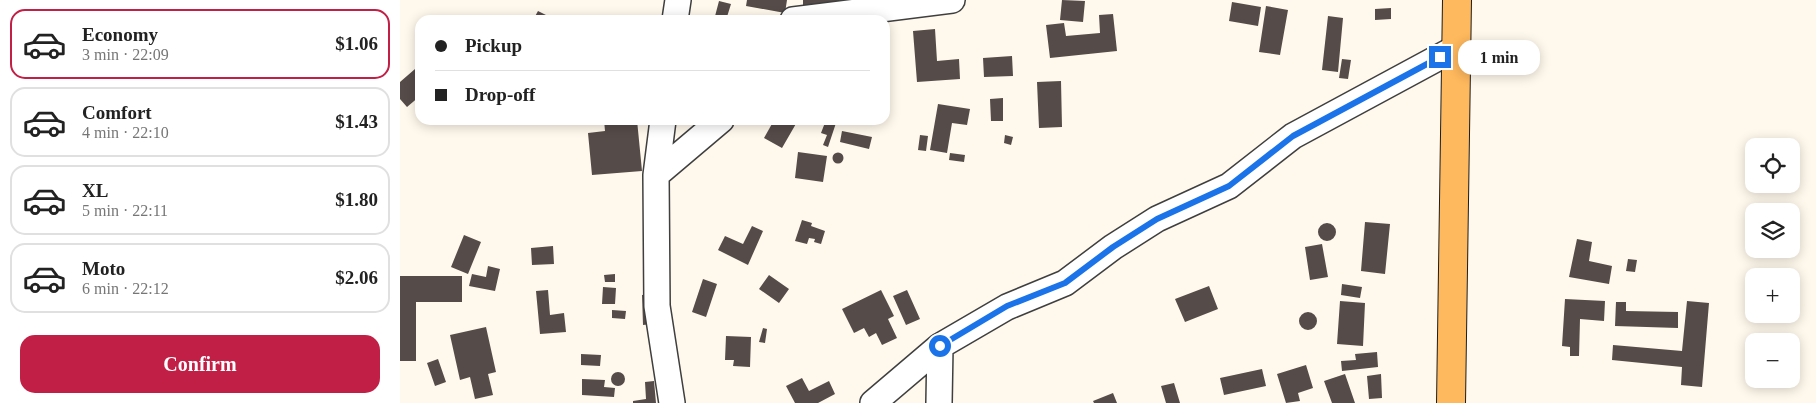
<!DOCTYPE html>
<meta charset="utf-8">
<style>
:root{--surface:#fff;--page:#f2f2f2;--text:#222;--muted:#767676;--line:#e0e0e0;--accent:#c11f46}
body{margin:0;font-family:Georgia,serif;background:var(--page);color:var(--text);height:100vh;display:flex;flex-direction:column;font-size:19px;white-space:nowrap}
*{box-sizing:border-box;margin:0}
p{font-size:16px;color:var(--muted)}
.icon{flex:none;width:28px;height:28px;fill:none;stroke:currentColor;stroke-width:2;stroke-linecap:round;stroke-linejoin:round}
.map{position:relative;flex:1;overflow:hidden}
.drawer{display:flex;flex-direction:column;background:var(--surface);width:400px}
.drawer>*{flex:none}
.top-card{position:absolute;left:15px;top:15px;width:475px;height:110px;border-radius:15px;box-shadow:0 2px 12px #0003;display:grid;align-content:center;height:110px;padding:0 20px;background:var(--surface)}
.tools{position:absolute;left:1345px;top:138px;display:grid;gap:10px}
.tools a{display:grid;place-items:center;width:55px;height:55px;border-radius:10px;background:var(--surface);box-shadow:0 2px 12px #0003;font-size:25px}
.end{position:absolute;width:22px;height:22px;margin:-11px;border:6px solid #1a73e8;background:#fff;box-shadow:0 0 0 2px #fff}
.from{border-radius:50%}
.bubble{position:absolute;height:35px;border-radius:15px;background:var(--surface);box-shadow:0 2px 12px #0003;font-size:16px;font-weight:700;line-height:35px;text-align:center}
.top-card b{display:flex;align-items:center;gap:18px;height:48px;font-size:19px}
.top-card b+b{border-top:1px solid var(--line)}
.top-card i{width:12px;height:12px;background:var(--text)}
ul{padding:9px 0 0;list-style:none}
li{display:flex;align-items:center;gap:15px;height:70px;margin:0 10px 8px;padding:0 10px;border:2px solid var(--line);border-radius:15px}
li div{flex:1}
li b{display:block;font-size:19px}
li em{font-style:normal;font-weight:700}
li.current{border-color:var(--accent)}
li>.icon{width:45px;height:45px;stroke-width:1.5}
.button{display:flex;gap:10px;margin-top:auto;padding:10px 20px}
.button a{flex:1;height:58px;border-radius:15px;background:var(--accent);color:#fff;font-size:20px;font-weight:700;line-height:58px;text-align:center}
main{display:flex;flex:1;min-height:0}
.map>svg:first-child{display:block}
.building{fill:#554b48}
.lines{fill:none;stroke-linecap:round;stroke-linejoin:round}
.minor-casing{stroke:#3f3f3f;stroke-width:28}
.major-casing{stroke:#1d1d1d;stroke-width:30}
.minor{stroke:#fff;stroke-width:25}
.major{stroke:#feb85d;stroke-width:28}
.route{stroke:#1a73e8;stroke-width:6}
</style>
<main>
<section class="drawer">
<ul>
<li class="current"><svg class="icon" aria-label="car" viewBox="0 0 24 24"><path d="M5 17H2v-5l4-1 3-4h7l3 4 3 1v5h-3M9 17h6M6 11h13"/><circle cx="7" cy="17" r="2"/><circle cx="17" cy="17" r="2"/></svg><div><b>Economy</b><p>3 min · 22:09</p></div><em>$1.06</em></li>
<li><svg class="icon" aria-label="car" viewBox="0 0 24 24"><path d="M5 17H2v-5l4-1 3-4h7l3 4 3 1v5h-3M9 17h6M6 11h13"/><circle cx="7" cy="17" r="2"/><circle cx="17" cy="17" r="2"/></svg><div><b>Comfort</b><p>4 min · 22:10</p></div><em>$1.43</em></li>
<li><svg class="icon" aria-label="car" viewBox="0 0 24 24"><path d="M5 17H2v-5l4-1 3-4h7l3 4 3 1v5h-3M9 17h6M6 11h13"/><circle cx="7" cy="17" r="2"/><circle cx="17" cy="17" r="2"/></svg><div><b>XL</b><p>5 min · 22:11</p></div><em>$1.80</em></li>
<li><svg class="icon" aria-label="car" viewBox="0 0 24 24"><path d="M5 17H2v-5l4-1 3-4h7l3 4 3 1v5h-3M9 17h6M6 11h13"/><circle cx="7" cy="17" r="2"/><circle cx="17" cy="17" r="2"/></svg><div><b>Moto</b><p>6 min · 22:12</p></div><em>$2.06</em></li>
</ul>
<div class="button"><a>Confirm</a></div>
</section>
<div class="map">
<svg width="1416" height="403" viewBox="0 0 1416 403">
<rect width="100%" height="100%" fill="#fff8ec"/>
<path class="building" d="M347 0H387L385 13 346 6Z
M403 0H439V4L403 5Z
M662 0 685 1 683 22 660 20Z
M319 1 331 4 326 20H314Z
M832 2 861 7 858 26 829 21Z
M866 6 888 10 880 55 859 52Z
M991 8V19L975 20V9Z
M138 11 152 18 151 20H133Z
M713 14 717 51 650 58 646 25 664 23 666 36 700 33 699 15Z
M928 16 943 18 938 72 922 70Z
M535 29 537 61 559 59 560 79 517 82 513 31Z
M612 56 613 76 584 77 583 58Z
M942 59 951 60 948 79 939 78Z
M15 69 20 75V96L7 107 0 99V82Z
M661 81 662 127 639 128 637 82Z
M603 98V121H591L590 99Z
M538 104 570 109 567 125 552 123 547 153 530 150Z
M204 120H237L242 171 192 175 188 133 205 131Z
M368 120H394L397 122 382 148 364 138 373 122Z
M426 120H437L428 147 423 145 427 135 421 133Z
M442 131 472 137 469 149 440 142Z
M520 135 528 136 526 151 518 150Z
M605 135 613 137 611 145 604 143Z
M398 152 427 156 423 182 395 178Z
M432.5 158a5.5 5.5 0 1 1 11 0a5.5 5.5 0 1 1-11 0Z
M550 153 565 155 564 162 549 160Z
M402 220 412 223 411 226 425 231 421 244 414 242 415 239 409 238 407 244 395 241Z
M965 222 990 224 985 274 961 271Z
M918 232a9 9 0 1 1 18 0a9 9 0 1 1-18 0Z
M352 226 363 231 348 265 318 250 325 236 343 244Z
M64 235 81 242 68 274 51 267Z
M1177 239 1192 242 1189 261 1212 266 1209 284 1169 277Z
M922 244 928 277 910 280 905 247Z
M153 246 154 264 132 265 131 248Z
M1228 259 1237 260 1235 272 1226 271Z
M88 266 100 269 95 291 69 286 72 274 86 277Z
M215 274V282H205L204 275Z
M369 275 389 289 379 303 359 289Z
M0 276H62V302H16V361H0Z
M303 279 317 284 306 317 292 312Z
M942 284 962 287 960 298 941 295Z
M809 286 818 309 785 322 775 299Z
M203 287 216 288 215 304H202Z
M148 290 150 315 164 313 166 332 140 334 136 291Z
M481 290 494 316 488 319 497 338 482 345 476 333 469 337 464 328 454 333 442 309Z
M507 290 520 319 506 325 493 296Z
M251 294 252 324 243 325 242 295Z
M1165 299 1205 301 1204 321 1180 319 1179 356H1170V347L1162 346Z
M940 301 965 303 963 346 937 344Z
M1287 301 1309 303 1302 387 1281 385 1282 367 1212 360 1213 345 1282 351Z
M1216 302H1226V311L1278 312V328L1215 326Z
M212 310 226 311 225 319 212 318Z
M899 321a9 9 0 1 1 18 0a9 9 0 1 1-18 0Z
M86 327 96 372 88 374 93 395 75 399 70 377 60 380 50 335Z
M363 328 367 329 365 343 359 342Z
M326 336 351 337 350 367 333 366 334 360H325Z
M977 352 978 367 942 371 941 361 956 360 955 354Z
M181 354 201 355 200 366 181 365Z
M38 359 46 382 35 386 27 363Z
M906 365 913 388 898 393 900 401 886 403 877 374Z
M862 369 866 386 824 395 820 378Z
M211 379a7 7 0 1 1 14 0a7 7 0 1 1-14 0Z
M945 374 955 403H932L924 381Z
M981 374 982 398 969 399 967 376Z
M402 378 409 391 429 381 435 394 418 403H395L386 386Z
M182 379 205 380 204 387 215 388 214 397 182 395Z
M254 381 256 403H233V401L246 399 245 382Z
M774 383 780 403H766L761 386Z
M713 393 717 403H694L693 401Z"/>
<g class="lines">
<defs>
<path id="minor" d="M275 20 278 0
M393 20 552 0
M263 120 256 175 257 306 272 403
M256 175 321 120
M473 403 540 346 607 307 665 283 713 247 757 219 829 186 893 136 1058 47
M539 403 540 346"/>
<path id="major" d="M1051 403 1057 0"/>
</defs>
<use href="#minor" class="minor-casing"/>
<use href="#major" class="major-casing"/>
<use href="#minor" class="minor"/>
<use href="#major" class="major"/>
</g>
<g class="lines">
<path class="route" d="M540 346 607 306 665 283 713 247 757 219 829 186 893 136 1040 57"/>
</g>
</svg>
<div class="tools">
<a><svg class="icon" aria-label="locate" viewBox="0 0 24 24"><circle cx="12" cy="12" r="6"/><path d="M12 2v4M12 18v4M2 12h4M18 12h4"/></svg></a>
<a><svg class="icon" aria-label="layers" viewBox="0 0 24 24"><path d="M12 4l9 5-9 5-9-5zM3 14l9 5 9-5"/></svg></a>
<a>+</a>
<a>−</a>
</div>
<i class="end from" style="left:540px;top:346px"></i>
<i class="end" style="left:1040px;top:57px"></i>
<div class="bubble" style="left:1058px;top:40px;width:82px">1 min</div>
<div class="top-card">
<b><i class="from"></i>Pickup</b>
<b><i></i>Drop-off</b>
</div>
</div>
</main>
